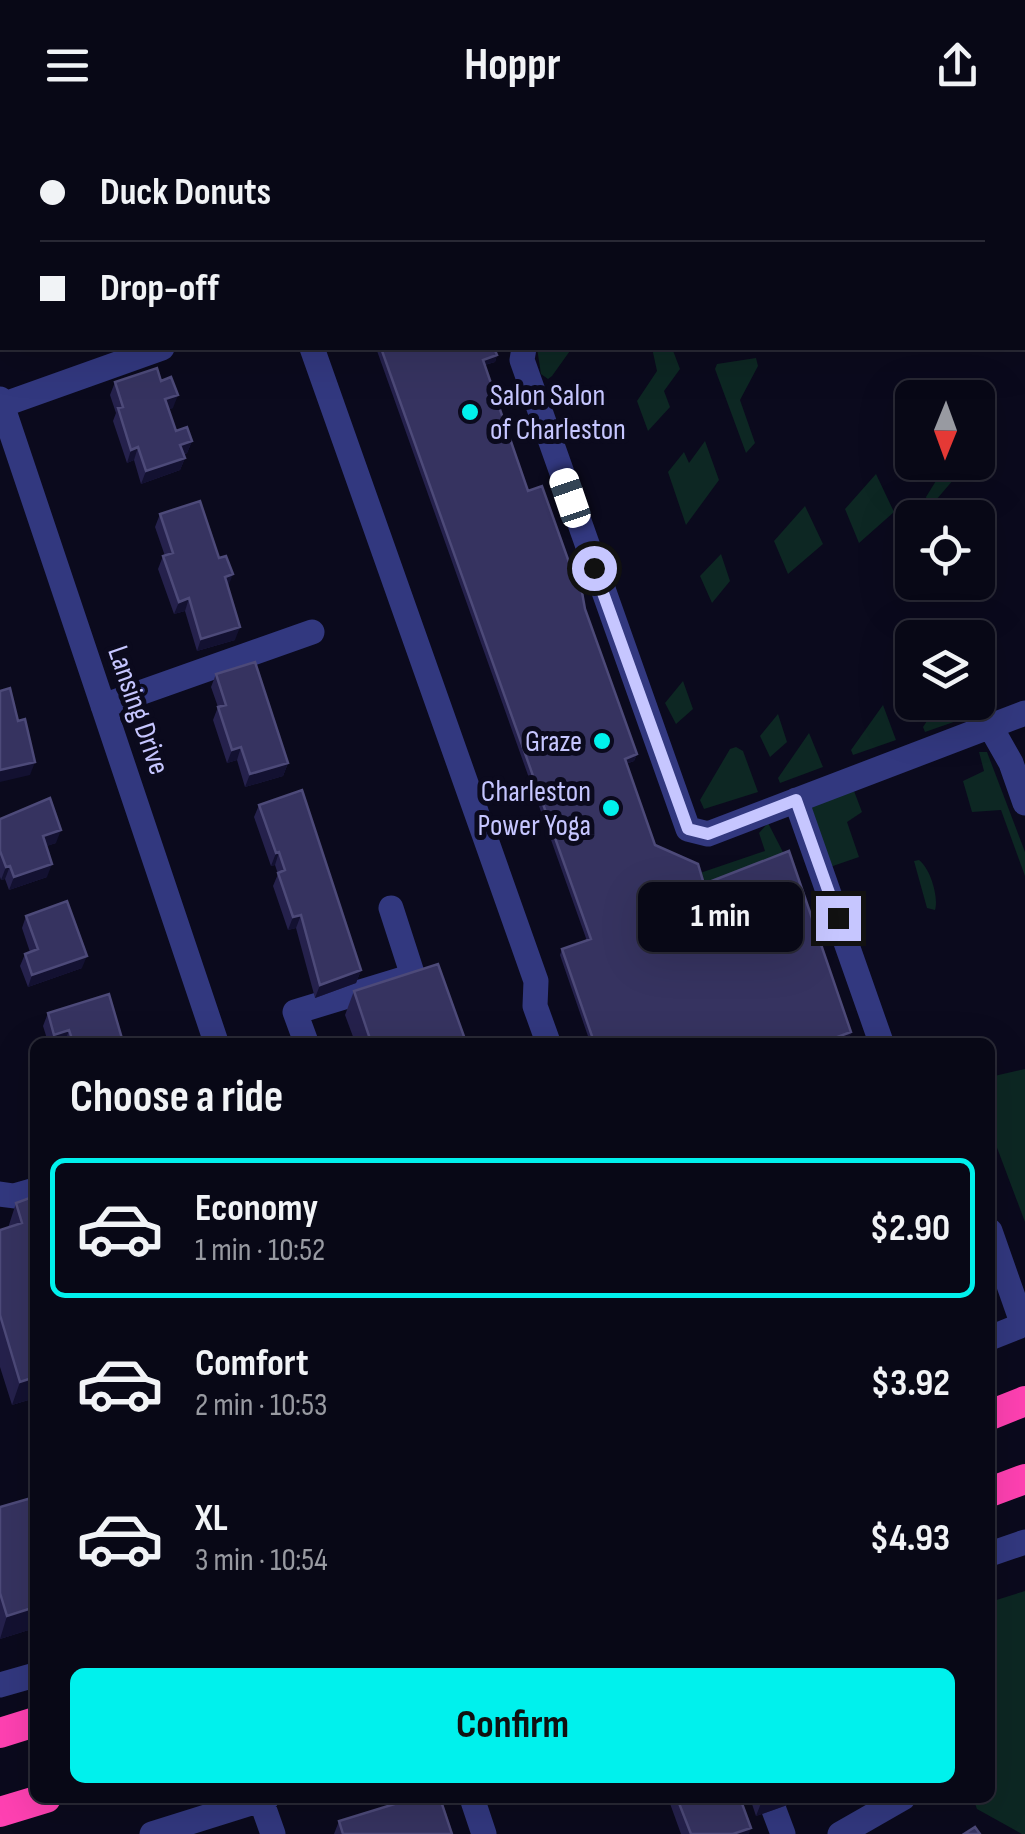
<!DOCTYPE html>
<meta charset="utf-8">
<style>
:root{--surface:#080816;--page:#161623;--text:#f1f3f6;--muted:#989aa1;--line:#292935;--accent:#00f1ed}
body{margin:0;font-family:"Sofia Sans Condensed",sans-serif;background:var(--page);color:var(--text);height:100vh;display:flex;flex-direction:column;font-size:38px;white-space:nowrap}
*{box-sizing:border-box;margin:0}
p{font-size:32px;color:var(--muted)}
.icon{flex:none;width:55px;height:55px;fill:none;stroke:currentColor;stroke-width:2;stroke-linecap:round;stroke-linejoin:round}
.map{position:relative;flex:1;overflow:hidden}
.panel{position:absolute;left:30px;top:908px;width:965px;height:765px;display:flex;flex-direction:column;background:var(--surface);border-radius:15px;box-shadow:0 10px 40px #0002,0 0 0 2px var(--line)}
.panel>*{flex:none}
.guide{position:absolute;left:0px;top:0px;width:1025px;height:220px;box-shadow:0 10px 40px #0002,0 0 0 2px var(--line);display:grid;align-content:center;height:220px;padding:0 40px;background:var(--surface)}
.needle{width:65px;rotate:181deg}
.fabs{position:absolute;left:895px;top:250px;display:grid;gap:20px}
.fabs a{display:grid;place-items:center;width:100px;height:100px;border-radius:15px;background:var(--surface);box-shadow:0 10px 40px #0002,0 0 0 2px var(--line);font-size:50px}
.end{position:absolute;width:45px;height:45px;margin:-22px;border:12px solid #c6c6ff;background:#111;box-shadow:0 0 0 5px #111}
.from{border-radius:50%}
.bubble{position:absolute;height:70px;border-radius:15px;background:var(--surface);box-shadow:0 10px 40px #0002,0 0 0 2px var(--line);font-size:32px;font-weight:700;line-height:70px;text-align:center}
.car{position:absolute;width:30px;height:60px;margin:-30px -15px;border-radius:12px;box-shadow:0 0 8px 2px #0007;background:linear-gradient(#fff 24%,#345 0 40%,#fff 0 76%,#345 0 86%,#fff 0)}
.guide b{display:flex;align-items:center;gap:35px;height:95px;font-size:38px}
.guide b+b{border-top:2px solid var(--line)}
.guide i{width:25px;height:25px;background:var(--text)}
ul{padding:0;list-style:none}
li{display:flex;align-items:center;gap:30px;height:140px;margin:0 20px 15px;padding:0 20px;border:5px solid transparent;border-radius:15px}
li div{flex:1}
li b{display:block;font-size:38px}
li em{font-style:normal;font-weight:700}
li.active{border-color:var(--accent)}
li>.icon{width:90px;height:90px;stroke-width:1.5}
h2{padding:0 40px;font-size:45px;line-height:120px}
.action{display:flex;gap:20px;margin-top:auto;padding:20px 40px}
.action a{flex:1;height:115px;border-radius:15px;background:var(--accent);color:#111;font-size:40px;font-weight:700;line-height:115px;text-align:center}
header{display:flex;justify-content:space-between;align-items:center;height:130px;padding:0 40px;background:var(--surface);font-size:45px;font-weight:700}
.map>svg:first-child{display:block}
.green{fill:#0d2723}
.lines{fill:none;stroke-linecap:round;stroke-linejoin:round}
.minor{stroke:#32387f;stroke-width:25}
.highway{stroke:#ff41b2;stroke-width:30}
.wall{fill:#25214c}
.shaded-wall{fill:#131131}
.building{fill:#363360;stroke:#4d4a79;stroke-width:2.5}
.route{stroke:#c6c6ff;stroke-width:12}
.poi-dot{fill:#00f1ed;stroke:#0b0a1d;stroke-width:4}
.labels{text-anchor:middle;stroke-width:10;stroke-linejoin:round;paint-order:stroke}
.poi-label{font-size:30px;fill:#c6c6ff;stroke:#0b0a1d;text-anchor:end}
.street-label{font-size:30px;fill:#c6c6ff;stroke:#0b0a1d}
</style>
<header><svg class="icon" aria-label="menu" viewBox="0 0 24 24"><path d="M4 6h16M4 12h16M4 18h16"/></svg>Hoppr<svg class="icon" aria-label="share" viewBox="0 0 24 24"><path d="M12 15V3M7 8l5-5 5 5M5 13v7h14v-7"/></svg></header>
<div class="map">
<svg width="1025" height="1704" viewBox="0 0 1025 1704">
<rect width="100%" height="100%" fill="#0b0a1d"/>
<path class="green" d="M572 218 552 246 548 249 541 244 537 218Z
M652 218H672L680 239 664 261 670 277 648 301 637 271 657 241Z
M756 228 758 236 740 270 755 313 746 323 715 239 717 234Z
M705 311 719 350 686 395 668 342 684 322 689 333Z
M947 333H960V342L930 377 926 367Z
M876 344 894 382 859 413 845 379Z
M805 376 823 414 788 444 774 411Z
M721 424 730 451 712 473 700 446Z
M683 551 693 579 676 594 665 573Z
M939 573H963L968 587 925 602 923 597Z
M883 575 896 610 853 625 851 620Z
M778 584 787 612 770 627 760 606Z
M809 603 823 637 780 653 778 648Z
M736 617 743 621 758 662 704 679 700 670 730 619Z
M979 622H987L1025 722V746L1001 680 972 682 963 651 984 641Z
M854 661 862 682 847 692 859 727 830 737 807 677Z
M768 693 786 728 705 759 700 743 765 721 759 703Z
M919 730C930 738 939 767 935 780L927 778 914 731Z
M1025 939V1092L990 999V947Z
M1025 1461V1704H1022L977 1679 973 1668H990V1472Z"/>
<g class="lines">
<path class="minor" d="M0 2 7 0
M335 2 342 0
M1022 117 1025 116
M312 218 536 851 535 876 548 912
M524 218 522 230 688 699 708 704 1025 583
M0 269 216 912
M2 275 162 218
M103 576 312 502
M990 596 1011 633 1025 673
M796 670 881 912
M306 912 295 882 413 846 391 778
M0 1064 14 1066 35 1060
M990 1101 1023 1195
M990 1208 1025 1194
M990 1424 1025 1412
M0 1555 35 1545
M472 1668 484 1704
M261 1670 273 1704
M774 1680 783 1704
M152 1704 267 1668
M840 1704 903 1668"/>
<path class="highway" d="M990 1285 1025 1271
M990 1362 1025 1349
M0 1603 35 1592
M0 1682 46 1668"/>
</g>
<path class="wall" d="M376 218H494L497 225 495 232 485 235 528 361 585 479 637 624 634 631 626 634 655 715 704 754 851 902 849 909 839 912H590L560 825 562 819 587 811Z
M115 252 173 278 168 279 176 301 192 311 187 323 184 325 185 328 180 340 141 354 134 330 127 333 113 291 116 283 110 265Z
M160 384 228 457 235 510 197 521 185 481 174 484 158 439 163 426H165L155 397Z
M216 544 288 633 283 646 245 657 237 630 227 633 213 590 218 577 211 557Z
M259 675 361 840 356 853 315 868 296 798 288 800 273 756 278 744 275 735 271 736 254 687Z
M0 689 56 713 46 716 47 747 9 760 5 749 1 750 0 747Z
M26 786 82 838 28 857 20 836 25 824 30 822 22 798Z
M354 861 466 912H355L345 885Z
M48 883 123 912H48L43 896Z
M35 1066V1268L12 1275 0 1237V1100L8 1098 16 1073Z
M35 1367V1498L0 1509V1377Z
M668 1668H740L749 1704H681Z
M750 1668H807L756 1686Z
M339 1691 452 1704H334Z"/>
<path class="shaded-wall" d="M497 225 495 232 480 236 483 230Z
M178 265 173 278 160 282 165 269Z
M192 311 187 323 176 327 180 315Z
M138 317 134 330 127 333 131 320Z
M185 328 180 340 141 354 146 341Z
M233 444 228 457 225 447Z
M189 468 185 481 174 484 179 472Z
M240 497 235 510 197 521 201 509Z
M241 617 237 630 227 633 232 620Z
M637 624 634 631 622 635 625 629Z
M35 632 30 645 0 652V640Z
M288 633 283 646 245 657 250 644Z
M61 700 56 713 38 719 43 706Z
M279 722 275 735 271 736 276 723Z
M52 734 47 747 9 760 14 747Z
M10 736 5 749 1 750 6 737Z
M301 785 296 798 288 800 293 787Z
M87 826 82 838 28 857 32 845Z
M361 840 356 853 315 868 320 855Z
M69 900 65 912H52L54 905Z
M851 902 849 909 839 912H824Z
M35 1247V1268L12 1275 20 1252Z
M35 1477V1498L0 1509 7 1486Z
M763 1668H807L756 1686Z
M751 1698 749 1704H733Z"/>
<path class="building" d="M430 0H994L995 2H431Z
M381 218H494L497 225 483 230 528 361 542 356 576 452 580 451 585 479 637 624 625 629 655 715 698 734 704 754 789 721 851 902 824 912H594L562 819 591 809Z
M157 238 161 251 171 247 178 265 165 269 176 301 187 297 192 311 180 315 185 328 146 341 138 317 131 320 118 278 123 277 115 252Z
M200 371 219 428 226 426 233 444 225 447 240 497 201 509 189 468 179 472 163 426 173 423 160 384Z
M255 532 288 633 250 644 241 617 232 620 218 577 226 575 216 544Z
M10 558 18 591 25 589 35 632 0 640V561Z
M302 660 361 840 320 855 301 785 293 787 278 743 285 740 279 722 276 723 259 675Z
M50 668 61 700 43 706 52 734 14 747 10 736 6 737 0 721V689Z
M67 771 87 826 32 845 25 824 38 819 26 786Z
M438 834 466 912H371L354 861Z
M109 864 123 912H73L69 900 54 905 48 883Z
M35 1066V1247L20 1252 0 1185V1100L22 1093 16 1073Z
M35 1367V1477L7 1486 0 1463V1377Z
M414 1668H440L452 1704H343L339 1691Z
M677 1668H740L751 1698 733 1704H691Z
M975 1697 980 1704H964Z"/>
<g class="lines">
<path class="route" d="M594 438 688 699 708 704 796 670 838 788"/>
</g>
<g class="poi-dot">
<circle cx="470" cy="282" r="10"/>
<circle cx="602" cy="611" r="10"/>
<circle cx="611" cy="678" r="10"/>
</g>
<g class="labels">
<g class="poi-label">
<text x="490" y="275" text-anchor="start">Salon Salon<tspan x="490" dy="34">of Charleston</tspan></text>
<text x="582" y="621">Graze</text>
<text x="591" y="671">Charleston<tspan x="591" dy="34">Power Yoga</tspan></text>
</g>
<g class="street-label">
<text transform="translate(139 580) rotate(71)" y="10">Lansing Drive</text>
</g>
</g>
</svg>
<div class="fabs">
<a><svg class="needle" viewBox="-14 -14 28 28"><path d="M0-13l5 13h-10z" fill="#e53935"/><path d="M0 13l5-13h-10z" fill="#989aa1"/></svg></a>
<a><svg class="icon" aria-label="locate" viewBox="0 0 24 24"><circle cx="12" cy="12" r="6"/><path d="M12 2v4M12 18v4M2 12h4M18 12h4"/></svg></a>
<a><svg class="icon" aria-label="layers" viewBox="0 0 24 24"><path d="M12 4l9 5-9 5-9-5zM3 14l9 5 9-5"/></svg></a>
</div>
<i class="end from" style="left:594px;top:438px"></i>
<i class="end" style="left:838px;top:788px"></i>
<div class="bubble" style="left:638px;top:752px;width:165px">1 min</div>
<i class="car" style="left:570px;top:368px;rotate:341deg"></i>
<div class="guide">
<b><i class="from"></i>Duck Donuts</b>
<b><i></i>Drop-off</b>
</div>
<section class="panel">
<h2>Choose a ride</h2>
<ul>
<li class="active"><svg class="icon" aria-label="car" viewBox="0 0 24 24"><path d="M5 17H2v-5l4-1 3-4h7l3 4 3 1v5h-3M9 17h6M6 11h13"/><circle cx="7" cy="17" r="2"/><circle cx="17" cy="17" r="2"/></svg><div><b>Economy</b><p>1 min · 10:52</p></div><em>$2.90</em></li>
<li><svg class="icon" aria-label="car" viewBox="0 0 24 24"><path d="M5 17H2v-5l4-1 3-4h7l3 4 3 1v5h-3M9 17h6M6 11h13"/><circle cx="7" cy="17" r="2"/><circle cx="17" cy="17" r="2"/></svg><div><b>Comfort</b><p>2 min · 10:53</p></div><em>$3.92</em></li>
<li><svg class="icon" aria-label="car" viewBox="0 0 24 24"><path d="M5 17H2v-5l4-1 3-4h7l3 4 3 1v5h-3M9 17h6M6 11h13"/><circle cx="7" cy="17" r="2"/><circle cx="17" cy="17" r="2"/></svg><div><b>XL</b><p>3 min · 10:54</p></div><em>$4.93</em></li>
</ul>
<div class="action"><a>Confirm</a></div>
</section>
</div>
